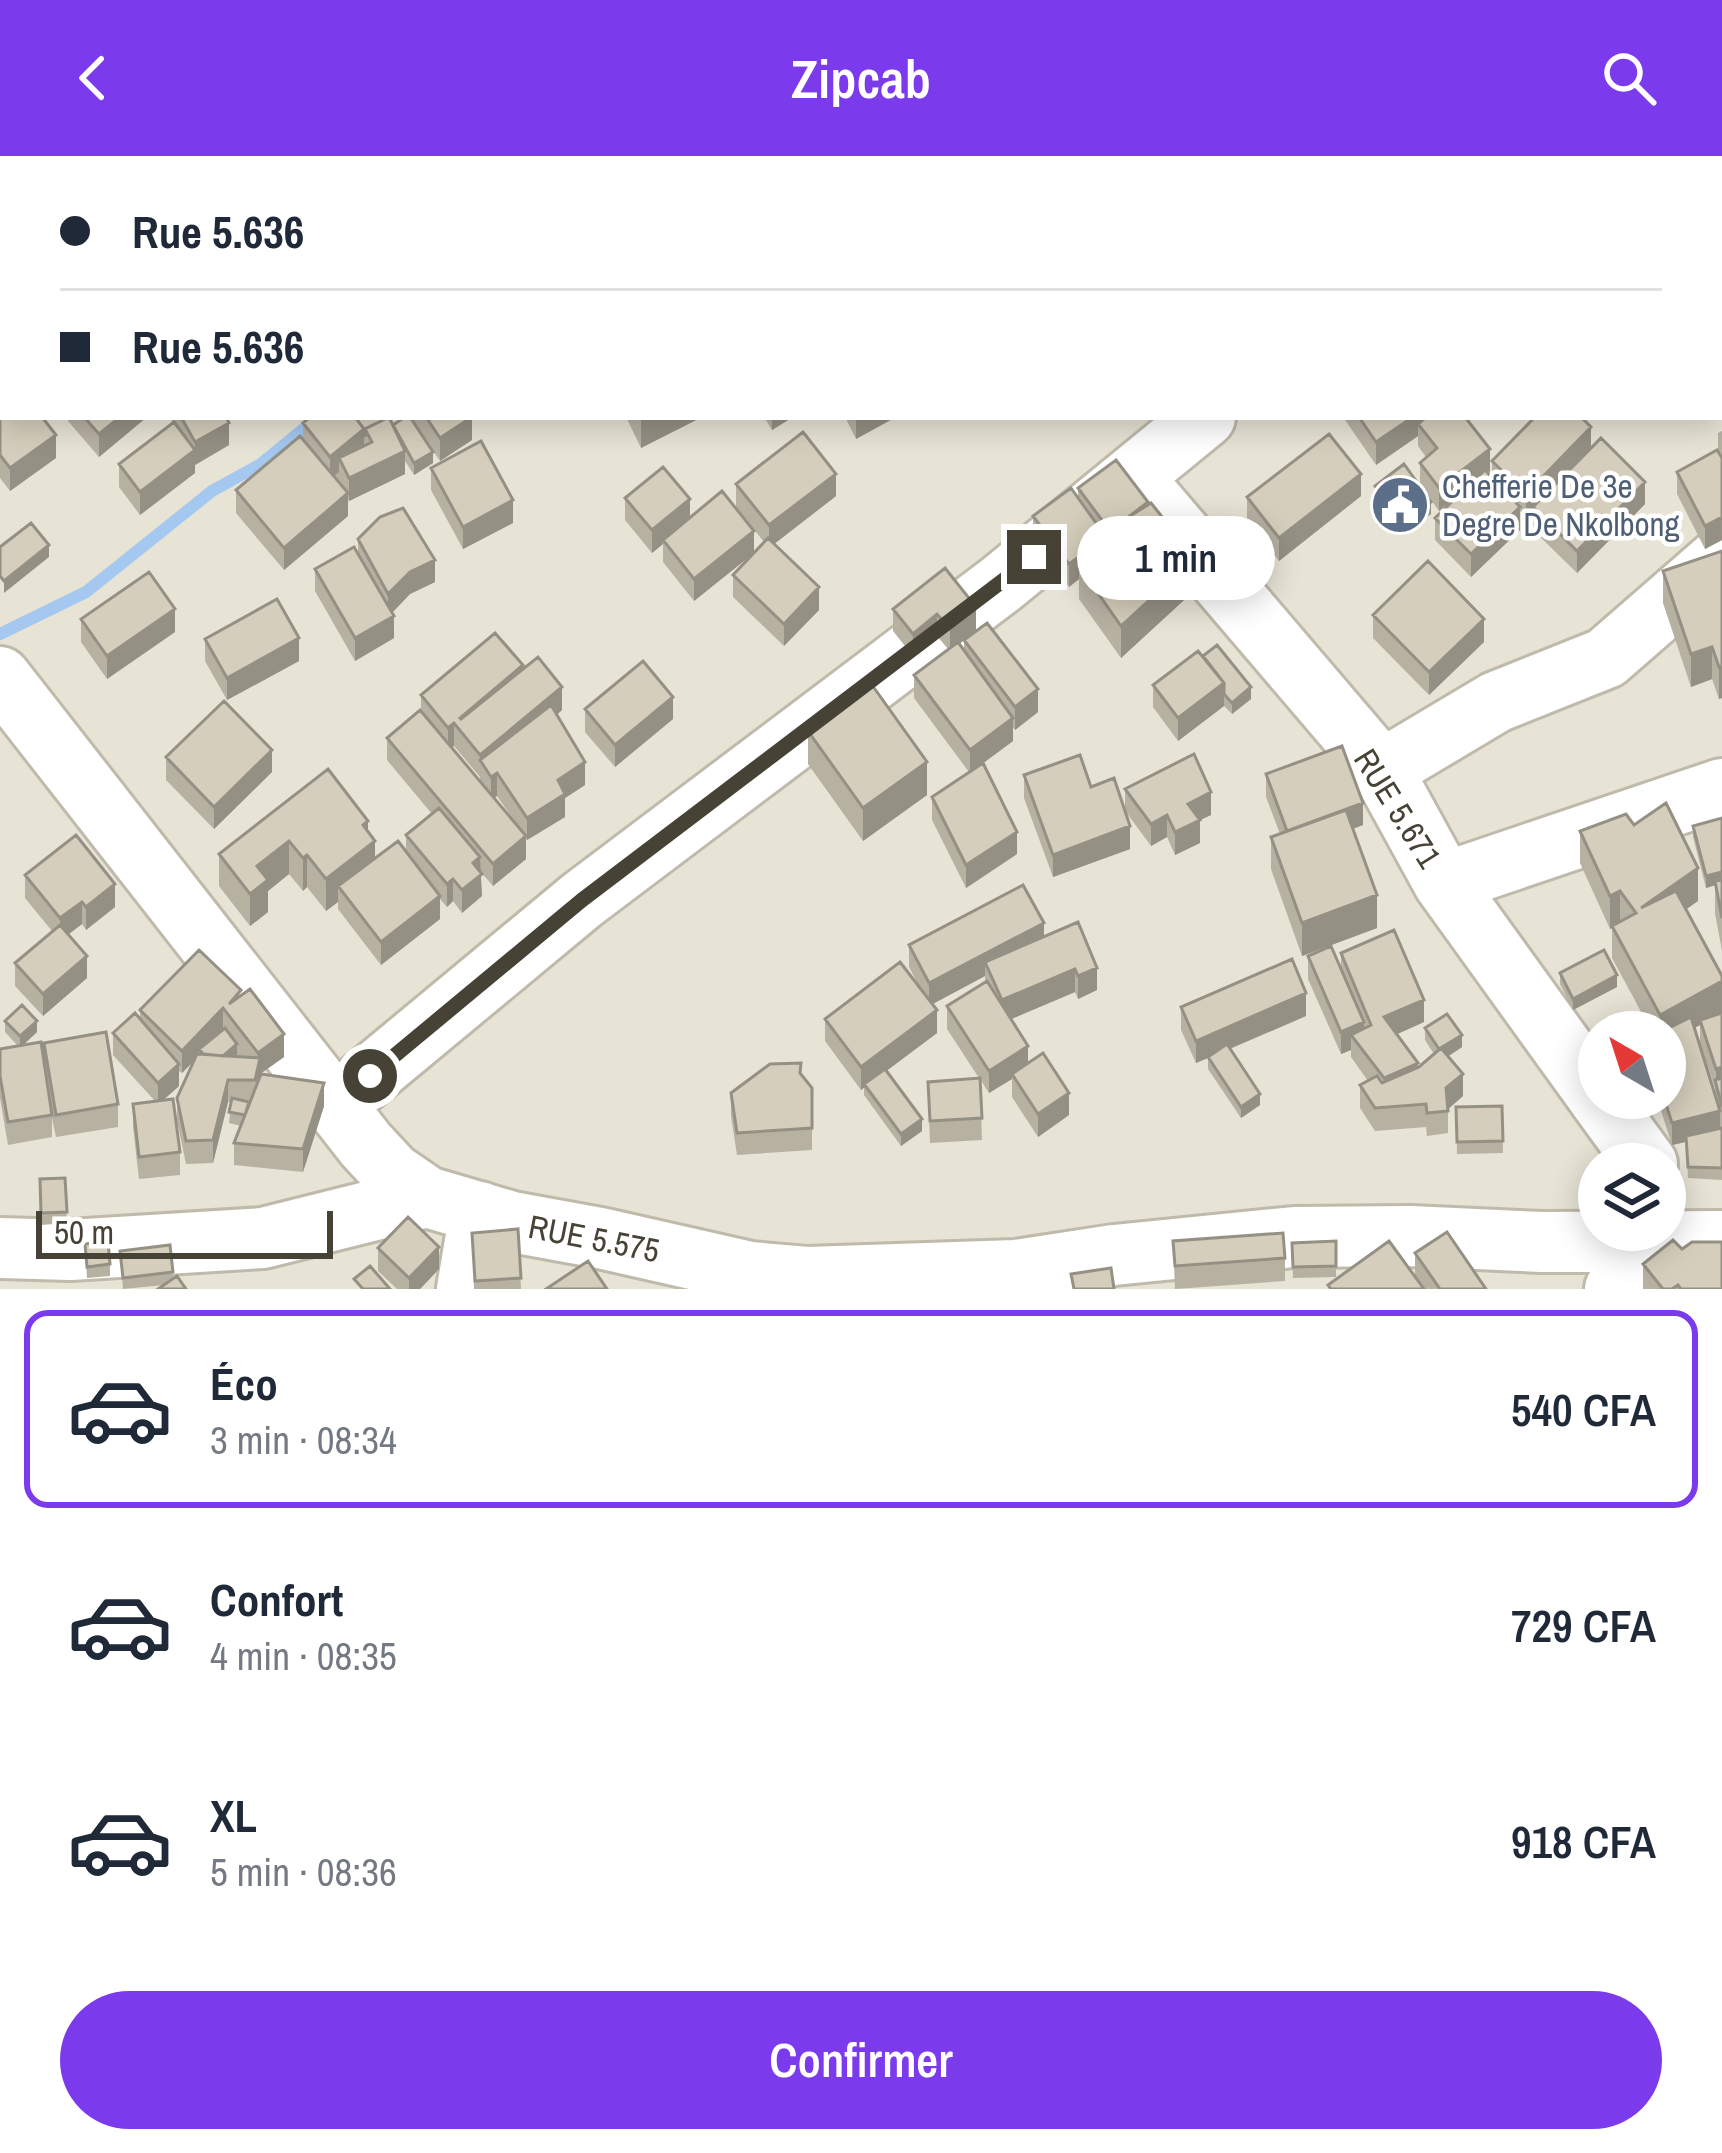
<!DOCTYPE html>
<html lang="fr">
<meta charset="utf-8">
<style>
:root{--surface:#fff;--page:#f6f6f7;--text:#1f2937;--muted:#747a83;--line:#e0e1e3;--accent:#7c3aed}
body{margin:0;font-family:"Archivo Narrow",sans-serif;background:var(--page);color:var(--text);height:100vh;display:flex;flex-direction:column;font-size:45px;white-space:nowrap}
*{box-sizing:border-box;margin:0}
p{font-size:39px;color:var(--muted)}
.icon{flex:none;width:66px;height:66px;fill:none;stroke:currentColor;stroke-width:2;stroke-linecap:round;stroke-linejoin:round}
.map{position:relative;height:1133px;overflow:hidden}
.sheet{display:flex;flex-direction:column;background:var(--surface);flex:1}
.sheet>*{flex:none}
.top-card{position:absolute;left:0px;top:0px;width:1722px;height:264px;box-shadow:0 6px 30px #0003;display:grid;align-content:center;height:264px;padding:0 60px;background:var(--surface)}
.needle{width:78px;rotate:321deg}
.tools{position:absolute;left:1578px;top:855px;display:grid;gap:24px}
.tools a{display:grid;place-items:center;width:108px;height:108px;border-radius:50%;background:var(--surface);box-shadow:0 6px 30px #0003;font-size:60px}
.scale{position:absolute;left:36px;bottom:30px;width:297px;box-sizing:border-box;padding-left:12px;border:6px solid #464236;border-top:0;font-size:33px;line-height:42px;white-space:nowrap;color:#464236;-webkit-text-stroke:9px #fff;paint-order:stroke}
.end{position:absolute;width:54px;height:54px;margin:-27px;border:15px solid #464236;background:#fff;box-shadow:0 0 0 6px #fff}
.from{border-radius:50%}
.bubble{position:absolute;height:84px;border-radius:42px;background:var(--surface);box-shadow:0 6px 30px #0003;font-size:39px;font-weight:600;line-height:84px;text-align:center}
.top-card b{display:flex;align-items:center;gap:42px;height:114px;font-size:45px}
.top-card b+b{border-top:3px solid var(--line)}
.top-card i{width:30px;height:30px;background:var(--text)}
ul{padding:21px 0 0;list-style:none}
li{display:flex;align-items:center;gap:36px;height:198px;margin:0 24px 18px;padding:0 36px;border:6px solid transparent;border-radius:24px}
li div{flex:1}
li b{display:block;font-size:45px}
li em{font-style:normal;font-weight:600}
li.current{border-color:var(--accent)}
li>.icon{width:108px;height:108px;stroke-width:1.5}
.cta{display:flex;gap:24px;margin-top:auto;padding:24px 60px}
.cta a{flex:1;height:138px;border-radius:72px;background:var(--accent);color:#fff;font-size:48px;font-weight:600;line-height:138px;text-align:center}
header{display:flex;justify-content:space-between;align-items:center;height:156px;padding:0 60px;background:var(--accent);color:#fff;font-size:54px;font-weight:600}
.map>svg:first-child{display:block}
.residential{fill:#e7e3d5;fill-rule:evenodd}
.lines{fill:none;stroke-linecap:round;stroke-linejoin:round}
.stream{stroke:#a4c8ef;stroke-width:12}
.minor-casing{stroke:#bfbaaa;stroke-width:66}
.minor{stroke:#fff;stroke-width:60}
.wall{fill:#b7b1a2;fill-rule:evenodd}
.shaded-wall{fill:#959084}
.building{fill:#d5cebc;stroke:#959084;stroke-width:3}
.route{stroke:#464236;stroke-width:15}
.labels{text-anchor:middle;stroke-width:9;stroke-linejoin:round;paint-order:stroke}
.service-label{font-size:33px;fill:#4e5e75;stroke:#fff;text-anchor:start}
.street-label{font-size:33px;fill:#464236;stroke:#fff}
</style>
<header><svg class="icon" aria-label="back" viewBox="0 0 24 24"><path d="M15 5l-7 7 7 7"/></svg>Zipcab<svg class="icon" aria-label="search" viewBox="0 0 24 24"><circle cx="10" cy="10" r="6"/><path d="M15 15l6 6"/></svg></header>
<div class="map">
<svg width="1722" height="1133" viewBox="0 0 1722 1133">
<rect width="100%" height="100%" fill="#f3f1e7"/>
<path class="residential" d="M0 0H1722V1133H0ZM3 3H1719V261H3ZM1599 876H1665V942H1599ZM1599 1008H1665V1074H1599Z"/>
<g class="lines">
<path class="stream" d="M0 478 86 436 212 335 261 308 318 261"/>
<defs>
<path id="minor" d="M6 3 10 0
M677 3 679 0
M1132 321 1382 614 1444 727 1599 942
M0 521 366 989 392 1017 427 1041 512 1066 600 1082 750 1116 807 1121 1016 1114 1114 1099 1294 1081 1410 1080 1542 1086 1722 1085
M1382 614 1496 546 1606 502 1722 401
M1444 727 1722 633
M1599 942 1647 1008
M335 949 582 744 1001 428 1205 261
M0 1092 70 1094 263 1082 427 1041
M467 1133 480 1056
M1615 1133 1672 1085"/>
</defs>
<use href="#minor" class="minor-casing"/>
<use href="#minor" class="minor"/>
</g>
<path class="wall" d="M613 0H661L659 3H615Z
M1007 0H1119L1121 3H1009Z
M1628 0H1688L1684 3H1630Z
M1722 0V69L1719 66V3Z
M0 51 3 55V183L0 178Z
M0 183 3 187V261L56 302 10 335 0 322Z
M68 261H147L99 301 68 265Z
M171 261H226L229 289 195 309V317L140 359 119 331V308L172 268Z
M384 261 380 264 393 269 405 261H472V284L440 305 411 263 433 307 414 319 405 305V318L349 345 348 343V360L284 414 236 357V334L303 283V267Z
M626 261H702L641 292Z
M764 261H793L772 274Z
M845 261H896L856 283Z
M1343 261H1465L1490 315 1488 317 1492 321V305L1591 292 1645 348 1577 417 1533 374V353L1526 361 1520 355V374L1471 421 1435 384V362L1455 342 1439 355 1420 329V307L1426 301 1418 290V280L1376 309Z
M1722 275V384L1705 393 1677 338V316L1718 294V277Z
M431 312 513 367 463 393 431 334Z
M736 328 836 340 774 388 819 454 784 490 733 441V419L751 399 694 445 663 406V388L652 397 625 364V342L754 397 764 386 736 351Z
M1375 330 1431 358 1402 379 1375 341Z
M1078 332 1148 349 1195 434 1121 502 1079 443V423L1069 431 1033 382V360L1078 342Z
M1361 340 1279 405 1247 364V341Z
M358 383 435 426 410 438 392 457 394 482 355 505 315 435V413L358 398Z
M1722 395V542L1719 543 1712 523 1691 531 1663 447V415Z
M945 412 976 474 959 488 964 495V484L1038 556 1015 574 1013 571V585L983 607 1017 698 966 732 932 664V641L969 616 914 542V519L948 493 937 480 913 500 893 475V453Z
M1373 459 1484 486 1429 539 1373 482Z
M81 463 175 476 107 523 81 486Z
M205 483 299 505 227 544 205 505Z
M523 514 562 554 557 559 585 629 565 642V661L527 684 526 683V703L493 730 480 715 482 740 462 757 453 745 447 751 440 743V763L381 809 338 753V746L326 755 307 731 303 735 289 718 268 735V756L250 770 219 730V698L328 613 368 676 375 702 406 695V679L432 658 387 604V582L421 555V539ZM454 590 480 621V626L451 591ZM497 640 519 672 494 642Z
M1153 529 1251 543 1232 558 1224 550 1178 585 1153 551Z
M585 553 673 563 615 611 585 576Z
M808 575 927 639 863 685 808 608Z
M166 601 272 616 214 673 166 624Z
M1266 618 1363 669 1353 673 1377 772 1302 800 1271 713V681L1280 678 1266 641Z
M1024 619 1091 631 1125 654V633L1211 659 1200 664V687L1175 699 1167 681 1151 690 1126 656 1130 693 1053 721 1024 642Z
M1722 662V795L1715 757V729L1706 732 1693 681V670Z
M1580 675 1698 745 1686 753 1722 820V1024L1688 1022 1686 986 1672 989 1657 942H1665V876H1652L1612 802V772L1610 773 1580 707ZM1700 869V887L1715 932V939L1694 872Z
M25 719 115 751 86 774 82 768 68 778 87 822 43 860 15 830V807L52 775 25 742Z
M1044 781 1097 834 1078 843 1075 836 1011 863 1028 907 1069 959 1038 981 1012 941V923L989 937 980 923 982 984 930 987 928 926 979 922 947 873V850L985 825V820L932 848 937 877 886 915 922 975 901 990 864 939V931L861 934 825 885V863L920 832 909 811V789Z
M1341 797 1424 866 1397 878 1418 912 1434 898 1425 884V872L1462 891 1448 900 1463 940 1448 953V977L1427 980 1426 971 1375 975 1360 952V929L1368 925 1351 901V894L1341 898 1308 823V800L1341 812Z
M1560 817 1617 831 1573 854 1560 828Z
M241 839 284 901 260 918 324 950 303 1016 234 1009V987L241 970 229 967 231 946H228L213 1007 186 1008 177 964V942L193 905 182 917 179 915V930L163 944 180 996V1019L139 1023 133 971V948L155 945 113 899V877L140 862V854Z
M1181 851 1306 860 1230 893 1260 949 1241 962 1208 913V902L1196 907 1181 874Z
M5 865 37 876 23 889 44 906V887L118 948V971L56 981 52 962V981L8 989 0 942V893L18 890 5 876Z
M801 918 812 932V994L737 999 731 960V937Z
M1502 950 1503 997 1457 998 1456 951Z
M65 1022 67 1067 41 1069 40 1023Z
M518 1073 521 1133H474L472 1077Z
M1173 1085 1285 1102V1125L1175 1133Z
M1336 1085V1121L1293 1122 1292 1087Z
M85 1088 110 1108V1120L87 1122Z
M170 1089 173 1123 164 1129 123 1133 120 1095Z
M378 1092 439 1113 420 1133H397L378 1115Z
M1682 1093 1722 1133H1643V1108Z
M1415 1097 1486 1133H1424L1415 1120Z"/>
<path class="shaded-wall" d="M225 0H257L252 3H220Z
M644 0H661L659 3H644Z
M928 0H952L948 3H928Z
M1320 0H1350V3H1315Z
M1659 0H1688L1684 3H1656Z
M120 261H147L99 301V278Z
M472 261V284L440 305V282Z
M641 261H702L641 292Z
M772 261H793L772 274Z
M856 261H896L856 283Z
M1413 261H1437L1418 268V280L1376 309V286Z
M229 267V289L195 309V317L140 359V336L195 295V286Z
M1591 271V294L1526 361V338Z
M364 273V296L339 302V316L330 323V301Z
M56 279V302L10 335V312Z
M1490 293V315L1439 355V332Z
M405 295V318L349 345V322Z
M433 296V307L414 319V307Z
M836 318V340L769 392V369Z
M1361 318V340L1279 405V382Z
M1645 326V348L1577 417V395Z
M348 337V360L284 414V392Z
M690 343V365L663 384V388L652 397V374Z
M513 344V367L463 393V371Z
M1431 346V358L1402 379V368Z
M1520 351V374L1471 421V398Z
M1722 361V384L1705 393V370Z
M754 375V397L694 445V423Z
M1106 381 1079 410V423L1069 431V408Z
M49 389V401L4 437V425Z
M1195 402V434L1121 502V470Z
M435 404V426L410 438 388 461V438L410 416Z
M819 431V454L784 490V468Z
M976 451V474L950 496V473Z
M175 453V476L107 523V500Z
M937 458V480L913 500V478Z
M394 460V482L355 505V482Z
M1484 463V486L1429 539V516Z
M299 482V505L227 544V522Z
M1712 491V523L1691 531V498Z
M523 509V531L460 575V562Z
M1722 510V542L1719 543V511Z
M1224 527V550L1178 585V562Z
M562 531V554L488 615 480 604V622V599Z
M1251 531V543L1232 558V547Z
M1038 533V556L1015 574V551Z
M673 541V563L615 611V589Z
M1013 562V585L970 617V594Z
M454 567V590L448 594V572Z
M272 594V616L214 673V651Z
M585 606V629L565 642V661L527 684V662L558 624Z
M927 606V639L863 685V652Z
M497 617V640L491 644V621Z
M1211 636V659L1198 665 1200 664V687L1175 699V676L1188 648Z
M1363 647V669L1287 697V675Z
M1167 659V681L1151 690V668Z
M368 665V690L375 685V717L338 730V746L326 755V723L363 669Z
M1130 670V693L1053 721V699Z
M1017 676V698L966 732V709Z
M526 680V703L493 730V708Z
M289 685V718L268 735V756L250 770V738L257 710Z
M307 699V731L303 735V702Z
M480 701 482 740 462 757V734L473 707Z
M1698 712V745L1641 785V752Z
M1722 716V727L1706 732V720Z
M453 723V745L447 751V728Z
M115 728V751L86 774V751Z
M1620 735V768L1610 773V740Z
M1377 739V772L1302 800V767Z
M440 740V763L381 809V786Z
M82 746V768L60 785V762Z
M1044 767V790L985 806V820L929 850V827Z
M87 800V822L43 860V838Z
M1097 812V834L1078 843V820Z
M1075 813V836L1002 867V844Z
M1617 819V831L1573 854V843Z
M1722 825V857L1700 864V869L1665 888 1660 876V859Z
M1306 837V860L1196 907V885Z
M1424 844V866L1384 884V861Z
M223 852V875L199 893V900L182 917V895Z
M937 854V877L861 934V911Z
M37 865V876L20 892V880Z
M1364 866V888L1351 879V894L1341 898V876Z
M284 878V901L260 918 255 946 258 897Z
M1462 879V891L1440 906V894Z
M237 888V899L212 920V909Z
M1028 890V912L1012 918V923L989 937V915Z
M1418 907V929L1384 945V922Z
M179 908V930L158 949V927Z
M1722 911V933L1716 928V913Z
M1463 918V940L1446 955V932Z
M228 924V946L213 1007V984Z
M324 927V950L303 1016V993Z
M1069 937V959L1038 981V958Z
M1260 938V949L1241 962V951Z
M1720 955V978L1672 989V967Z
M922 963V975L901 990V978Z
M439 1091V1113L420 1133H409V1122Z"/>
<path class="building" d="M13 0H46L49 3H9Z
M142 0H198L200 3H144Z
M203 0H225L220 3H205Z
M253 0H291L293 3H248Z
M353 0H381L382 3H347Z
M426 0H495L497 3H420Z
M745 0H826L828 3H741Z
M1034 0H1119L1121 3H1036Z
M1237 0H1272L1275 3H1233Z
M1291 0H1320L1315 3H1293Z
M1433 0H1478L1480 3H1429Z
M1506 0H1589L1591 3H1508Z
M1712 0H1722V47L1719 43V3H1708Z
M0 51 3 55V72L0 74Z
M3 80V134L0 136V83Z
M0 183 3 187V216L0 212Z
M3 230V261H42L56 279 10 312 0 299V232Z
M84 261H120L99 278Z
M181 261H226L229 267 195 286Z
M310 261H355L364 273 330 301 303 267Z
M355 261H379L381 265 365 273V281L364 273Z
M389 261 405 295 349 322 339 302 372 286 365 273Z
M405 261H410L433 296 414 307 393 269Z
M426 261H472L440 282Z
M1359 261H1413L1376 286Z
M1426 261H1465L1490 293 1439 332 1420 307 1437 292 1418 268Z
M1535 261H1581L1591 271 1526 338 1492 305Z
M174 266 195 294 140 336 119 308Z
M803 276 836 318 769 369 736 328Z
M1329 278 1361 318 1279 382 1247 341Z
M300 280 348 337 284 392 236 334Z
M1601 282 1645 326 1577 395 1533 351Z
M481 285 513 344 463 371 431 312Z
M1717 294 1722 302V361L1705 370 1677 316Z
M1116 304 1148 346 1110 375 1078 332Z
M1404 308 1431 346 1402 368 1375 330Z
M663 311 690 343 652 374 625 342Z
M1485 314 1520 351 1471 398 1435 362Z
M1071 332 1106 381 1069 408 1033 360Z
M722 335 754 375 694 423 663 384Z
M1151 347 1195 402 1121 470 1079 410 1114 370Z
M403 352 435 404 410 416 388 438 358 383 380 361Z
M31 367 49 389 4 425 0 420V391Z
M768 382 819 431 784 468 733 419Z
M354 391 394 460 355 482 315 413Z
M1722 395V510L1719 511 1712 491 1691 498 1663 415Z
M1428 405 1484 463 1429 516 1373 459Z
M945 412 976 451 950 473 937 458 913 478 893 453Z
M149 416 175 453 107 500 81 463Z
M277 443 299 482 227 522 205 483Z
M987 467 1038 533 1015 551 964 484Z
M495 477 523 509 460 562 461 563 538 501 562 531 480 599 454 567 448 572 421 539Z
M958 486 1013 562 970 594 914 519Z
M1217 489 1251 531 1232 547 1224 538V527L1203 500Z
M1198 495 1224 527 1178 562 1153 529Z
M643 505 673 541 615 589 585 553Z
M872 529 927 606 863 652 808 575Z
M224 545 272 594 214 651 166 601Z
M551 549 585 606 558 624 565 638 527 662 497 617 491 621 480 604Z
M420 554 526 680 493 708 387 582Z
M1342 590 1363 647 1287 675 1266 618Z
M1194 598 1211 636 1188 648 1200 664 1175 676 1167 659 1151 668 1125 633Z
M1080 599 1091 631 1114 622 1130 670 1053 699 1024 619Z
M983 607 1017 676 966 709 932 641Z
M328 613 368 665 363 669 375 685 326 723 307 699 303 702 289 685 257 710 268 724 250 738 219 698Z
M1666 647 1698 712 1641 752 1676 735 1722 820V825L1660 859 1612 770 1636 757 1620 735 1610 740 1580 675 1626 658 1634 669Z
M439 652 480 701 473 707 482 718 462 734 453 723 447 728 406 679Z
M1346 654 1377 739 1302 767 1271 681Z
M1722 662V716L1706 720 1693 670Z
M76 679 115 728 86 751 82 746 60 762 25 719Z
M398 685 440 740 381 786 338 730Z
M1722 724V762L1715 725Z
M1023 729 1044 767 929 827 909 789Z
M1078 766 1097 812 1078 820 1075 813 1002 844 985 806Z
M60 769 87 800 43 838 15 807Z
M1394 774 1424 844 1384 861 1418 907 1384 922 1351 879 1371 869 1341 797Z
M1331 790 1364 866 1341 876 1308 800Z
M199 794 241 834 229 848 250 833 284 878 258 897 223 852 182 895 140 854Z
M1604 794 1617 819 1573 843 1560 817Z
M1292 803 1306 837 1196 885 1181 851Z
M900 806 937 854 861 911 825 863Z
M987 825 1028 890 989 915 947 850Z
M22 849 37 865 20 880 5 865Z
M135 857 179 908 158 927 113 877Z
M1722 857V911L1716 913 1700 864Z
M1447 858 1462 879 1439 893 1425 872Z
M1691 861 1720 955 1672 967 1664 942 1665 876H1661Z
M225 872 237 888 223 900 203 898 199 893Z
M106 876 118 948 56 959 44 887Z
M41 886 52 959 8 966 0 920V893Z
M1227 888 1260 938 1241 951 1208 901Z
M1441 892 1463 918 1446 932 1448 955 1427 957 1426 948 1375 952 1360 929 1377 920 1382 927 1419 911Z
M1043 897 1069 937 1038 958 1012 918Z
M197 898 260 902 255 924H228L213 984 186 985 177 942Z
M801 907 800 917 812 932V972L737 977 731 937 770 908Z
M885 913 922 963 901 978 864 928Z
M261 918 324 927 303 993 234 987Z
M980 922 982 962 930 965 928 926Z
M1722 922V951L1715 924Z
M232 942 249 946 245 959 229 956Z
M173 943 180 996 139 1001 133 948Z
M1502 950 1503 985 1457 986 1456 951Z
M1722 972V1012L1688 1011 1686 980Z
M65 1022 67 1056 41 1057 40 1023Z
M408 1061 439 1091 409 1122 378 1092Z
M518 1073 521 1122 475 1125 472 1077Z
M1447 1076 1486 1133H1440L1415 1097Z
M1283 1077 1285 1102 1175 1110 1173 1085Z
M1673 1084 1682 1093 1692 1086H1722V1133H1681L1678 1129 1672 1133H1663L1643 1108Z
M108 1085 110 1108 87 1111 85 1088Z
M1336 1085V1110L1293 1111 1292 1087Z
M1389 1085 1424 1133H1331L1328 1129Z
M170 1089 173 1116 123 1122 120 1095Z
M588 1105 607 1133H546Z
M370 1110 390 1133H363L354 1123Z
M1111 1112 1114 1133H1074L1071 1118Z
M177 1120 186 1133H158Z"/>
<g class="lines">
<path class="route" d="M370 920 582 744 1034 401"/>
</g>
<defs>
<symbol id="civic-disc" viewBox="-11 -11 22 22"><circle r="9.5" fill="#5c6f8a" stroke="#fff"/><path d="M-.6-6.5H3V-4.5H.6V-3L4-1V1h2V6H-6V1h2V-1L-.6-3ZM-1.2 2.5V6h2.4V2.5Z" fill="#fff"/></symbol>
</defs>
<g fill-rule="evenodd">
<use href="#civic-disc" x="1367" y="316" width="66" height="66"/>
</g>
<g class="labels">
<g class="service-label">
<text x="1442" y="342">Chefferie De 3e<tspan x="1442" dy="38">Degre De Nkolbong</tspan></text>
</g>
<g class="street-label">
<text transform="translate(1398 652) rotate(58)" y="12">RUE 5.671</text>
<text transform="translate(594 1082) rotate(11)" y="12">RUE 5.575</text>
</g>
</g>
</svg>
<div class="tools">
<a><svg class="needle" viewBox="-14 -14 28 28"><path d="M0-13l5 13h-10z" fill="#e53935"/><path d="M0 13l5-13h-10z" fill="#747a83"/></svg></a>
<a><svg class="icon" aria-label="layers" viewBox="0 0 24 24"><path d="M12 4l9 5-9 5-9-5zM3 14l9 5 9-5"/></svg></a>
</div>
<div class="scale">50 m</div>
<i class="end from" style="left:370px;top:920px"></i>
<i class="end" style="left:1034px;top:401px"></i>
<div class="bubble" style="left:1077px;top:360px;width:198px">1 min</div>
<div class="top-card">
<b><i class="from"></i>Rue 5.636</b>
<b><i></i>Rue 5.636</b>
</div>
</div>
<section class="sheet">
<ul>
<li class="current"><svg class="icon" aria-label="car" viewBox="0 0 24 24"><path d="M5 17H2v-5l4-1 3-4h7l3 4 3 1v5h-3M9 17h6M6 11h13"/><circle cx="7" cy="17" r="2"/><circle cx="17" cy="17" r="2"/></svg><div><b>Éco</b><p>3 min · 08:34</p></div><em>540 CFA</em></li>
<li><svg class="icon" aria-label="car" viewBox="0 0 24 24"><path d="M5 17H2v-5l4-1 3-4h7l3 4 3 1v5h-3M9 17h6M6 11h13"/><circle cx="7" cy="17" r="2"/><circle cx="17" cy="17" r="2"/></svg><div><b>Confort</b><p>4 min · 08:35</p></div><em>729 CFA</em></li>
<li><svg class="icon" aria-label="car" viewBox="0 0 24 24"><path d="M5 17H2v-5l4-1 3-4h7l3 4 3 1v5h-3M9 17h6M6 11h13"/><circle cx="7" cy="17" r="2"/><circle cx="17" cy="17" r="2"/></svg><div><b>XL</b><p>5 min · 08:36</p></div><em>918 CFA</em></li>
</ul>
<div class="cta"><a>Confirmer</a></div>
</section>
